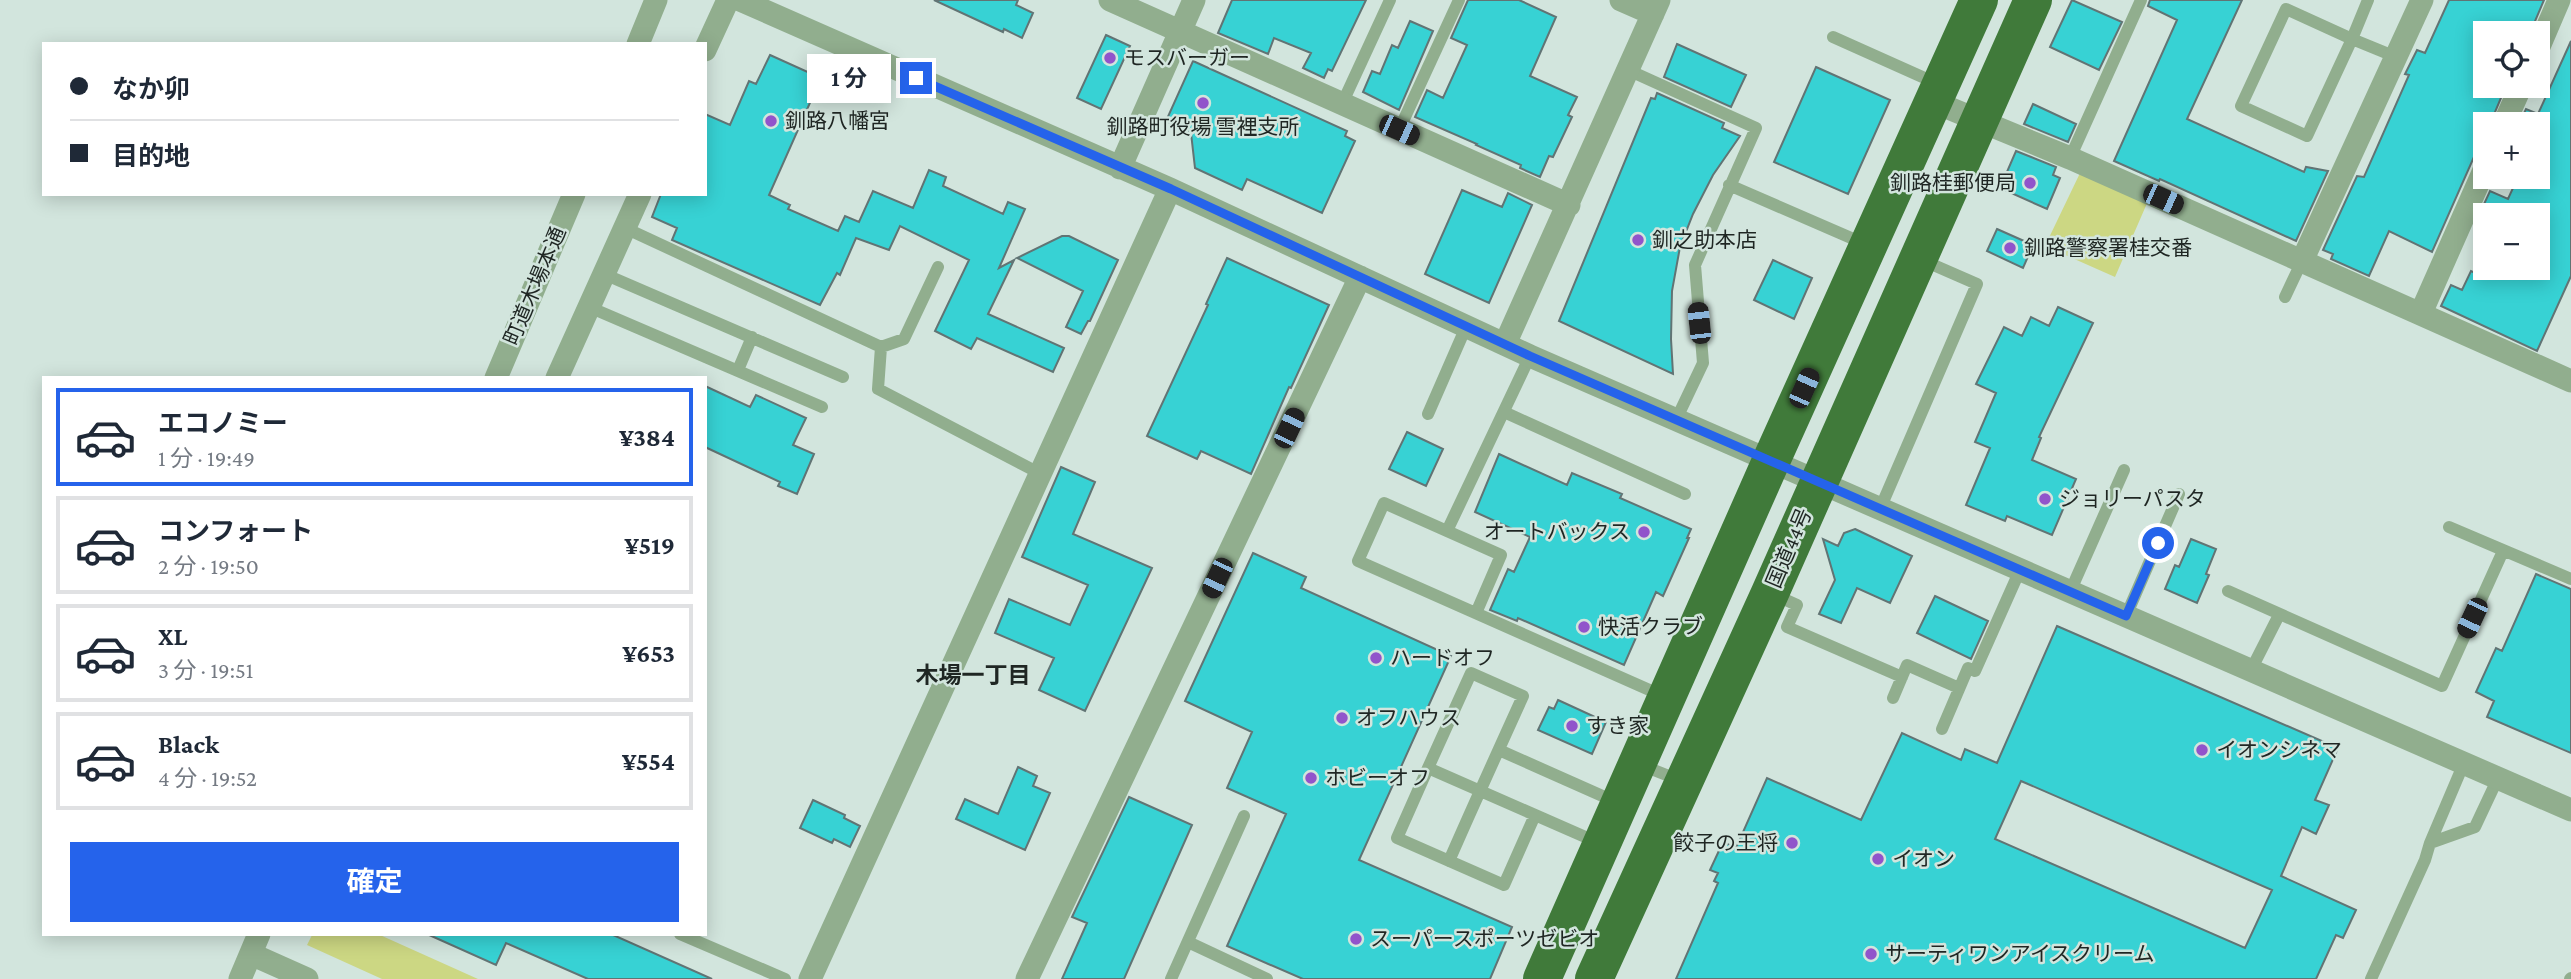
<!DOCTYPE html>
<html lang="ja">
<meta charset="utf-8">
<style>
:root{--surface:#fff;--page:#f6f6f7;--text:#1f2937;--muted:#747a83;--line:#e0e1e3;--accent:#2563eb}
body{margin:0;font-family:"Crimson Pro","Noto Sans JP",serif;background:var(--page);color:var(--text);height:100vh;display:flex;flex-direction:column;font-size:26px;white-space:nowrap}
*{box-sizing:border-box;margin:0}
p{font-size:23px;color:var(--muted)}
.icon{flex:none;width:38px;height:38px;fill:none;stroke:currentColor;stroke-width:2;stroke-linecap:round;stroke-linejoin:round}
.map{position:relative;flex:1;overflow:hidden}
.drawer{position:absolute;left:42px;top:376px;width:665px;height:560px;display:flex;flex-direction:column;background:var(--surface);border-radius:0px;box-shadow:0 4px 18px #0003}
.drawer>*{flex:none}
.banner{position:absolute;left:42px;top:42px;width:665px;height:154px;border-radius:0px;box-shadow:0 4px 18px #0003;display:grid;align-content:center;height:154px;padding:0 28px;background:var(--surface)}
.buttons{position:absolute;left:2473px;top:21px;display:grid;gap:14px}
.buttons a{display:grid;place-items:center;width:77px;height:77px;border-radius:0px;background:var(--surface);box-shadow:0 4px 18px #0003;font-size:35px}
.end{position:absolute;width:32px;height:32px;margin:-16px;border:9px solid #2563eb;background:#fff;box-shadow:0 0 0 4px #fff}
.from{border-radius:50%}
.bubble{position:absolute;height:49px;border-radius:0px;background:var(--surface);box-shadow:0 4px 18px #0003;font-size:23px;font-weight:700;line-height:49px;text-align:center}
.car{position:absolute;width:21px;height:42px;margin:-21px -10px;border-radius:9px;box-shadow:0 0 5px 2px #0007;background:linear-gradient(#222 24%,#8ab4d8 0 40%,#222 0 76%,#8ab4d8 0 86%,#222 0)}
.banner b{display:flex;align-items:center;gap:24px;height:66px;font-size:26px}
.banner b+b{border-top:2px solid var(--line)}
.banner i{width:18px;height:18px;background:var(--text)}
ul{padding:12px 0 0;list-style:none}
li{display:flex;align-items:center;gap:21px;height:98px;margin:0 14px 10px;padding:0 14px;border:4px solid var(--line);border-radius:0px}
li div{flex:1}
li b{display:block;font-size:26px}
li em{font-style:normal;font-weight:700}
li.selected{border-color:var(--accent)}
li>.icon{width:63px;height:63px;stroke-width:1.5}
.cta{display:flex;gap:14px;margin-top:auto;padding:14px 28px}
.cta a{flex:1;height:80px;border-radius:0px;background:var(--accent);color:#fff;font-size:28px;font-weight:700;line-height:80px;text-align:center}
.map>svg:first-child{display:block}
.green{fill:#ccd783}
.building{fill:#37d2d4;stroke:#617474;stroke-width:2;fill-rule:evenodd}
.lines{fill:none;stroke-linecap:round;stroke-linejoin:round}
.service{stroke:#91ae8e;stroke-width:12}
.minor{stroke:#91ae8e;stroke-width:23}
.trunk{stroke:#407a3a;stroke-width:38}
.route{stroke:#2563eb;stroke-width:9}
.poi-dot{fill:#9154cb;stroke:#d2e5dd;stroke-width:2.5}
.labels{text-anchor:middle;stroke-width:5;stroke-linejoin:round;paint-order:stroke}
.poi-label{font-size:21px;fill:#1f2623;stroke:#d2e5dd;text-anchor:start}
.street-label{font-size:21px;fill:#1f2623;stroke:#d2e5dd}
.neighbourhood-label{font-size:23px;font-weight:bold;fill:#1f2623;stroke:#d2e5dd}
</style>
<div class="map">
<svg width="2571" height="979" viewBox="0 0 2571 979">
<rect width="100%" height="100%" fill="#d2e5dd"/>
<path class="green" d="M2081 171 2148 201 2115 277 2045 246Z
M312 935H380L478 979H382L307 945Z"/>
<path class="building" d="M934 0H1018L1016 5 1033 13 1022 38 1004 29 1003 32Z
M1232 0H1366L1332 71 1328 69 1324 78 1303 68 1311 53 1274 38 1268 54 1218 33Z
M1468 0H1519L1556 17 1530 76 1577 97 1568 115 1572 117 1553 157 1549 156 1540 177 1520 168 1521 165 1476 145 1477 144 1415 117 1427 90 1443 98 1467 45 1451 38Z
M2072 0 2122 22 2099 70 2050 47Z
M2150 0H2242L2187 119 2304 172 2306 167 2328 171 2296 241 2160 179 2159 181 2114 161 2177 20 2148 6Z
M2449 0H2544L2530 33H2485V86H2506L2490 124H2485V132L2432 252 2389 231 2369 276 2331 259 2333 254 2323 250 2357 176 2364 177 2409 75 2405 74 2417 50 2425 53Z
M1410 21 1433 31 1399 110 1363 92 1372 71 1380 74 1392 45 1398 48Z
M1106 35 1130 46 1101 109 1077 98Z
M2571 41V276L2537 351 2441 306 2451 285 2462 290 2471 271 2482 276 2486 268H2538V215H2479L2490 191 2508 199 2518 177H2538V124H2519L2526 109 2538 114Z
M1677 44 1746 75 1731 107 1664 77Z
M770 55 821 78 769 195 790 205 788 209 838 231 845 216 859 222 873 191 913 208 929 170 946 177 943 186 1003 214 1008 202 1025 209 999 268 1014 260 988 314 1064 348 1053 372 977 338 971 349 935 331 969 260 900 226 889 250 856 238 840 275 837 273 820 305 672 240 677 228 652 217 661 194H705V114L730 125 749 81 756 84Z
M1193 61 1347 131 1345 136 1355 141 1322 213 1247 179 1242 190 1195 168 1191 133 1166 121Z
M1816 67 1890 100 1848 194 1774 162Z
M1657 93 1724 123 1722 128 1740 136 1713 175 1693 214 1680 247 1672 291 1671 339 1673 374 1559 321 1651 98 1655 99Z
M2033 104 2076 124 2068 142 2024 124Z
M2016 151 2056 167 2053 175 2060 178 2047 209 2000 188Z
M1462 190 1502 207 1508 193 1532 205 1489 303 1425 274Z
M1997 229 2033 245 2023 268 1987 251Z
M1062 236H1069L1118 260 1090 321H1088L1081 334 1066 327 1083 291 1017 258Z
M1227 258 1329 305 1291 388 1289 387 1251 474 1201 451 1197 459 1147 436 1208 305 1206 304Z
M1773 260 1812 278 1794 319 1754 300Z
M2058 307 2093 323 2039 437 2041 438 2032 460 2076 479 2052 535 2007 516 2005 521 1966 505 1990 448 1975 442 1996 393 1976 384 2004 327 2022 336 2031 317 2049 326Z
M705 386 750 407 756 395 806 418 793 445 814 454 797 494 778 486 780 482 705 447Z
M1407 432 1443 449 1426 486 1389 469Z
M1499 454 1567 485 1572 473 1622 494 1620 498 1691 529 1687 538H1689L1663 596 1656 592 1624 665 1518 618 1517 621 1490 610 1508 569 1514 572 1530 537 1475 512Z
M1061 467 1095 482 1073 534 1152 568 1085 711 1039 690 1054 658 995 633 1009 599 1070 625 1088 585 1022 557Z
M1855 529 1912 556 1890 603 1857 588 1841 623 1819 614 1835 580 1823 539 1838 546 1844 533Z
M2191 539 2216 549 2206 574 2209 575 2197 603 2165 589 2175 565 2179 567Z
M1253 553 1306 577 1301 588 1451 656 1359 860 1512 927 1490 979H1303L1227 946 1286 814 1227 788 1252 732 1185 701Z
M2536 574 2571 589V753L2487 717 2494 701 2476 692 2496 648 2502 651Z
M1935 596 1988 621 1971 659 1917 633Z
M2057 626 2338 748 2315 800 2329 805 2316 834 2302 827 2281 876 2356 910 2343 938 2336 935 2316 979H1676L1718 883 1714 881 1718 873 1710 870 1723 842 1736 848 1767 778 1861 820 1902 733 1961 760 1965 749 1997 763ZM2021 781 2272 890 2245 948 1995 839Z
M1558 700 1606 722 1592 754 1538 730 1549 707 1554 709Z
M1018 767 1037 776 1033 786 1050 793 1025 850 956 819 965 799 998 814Z
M1129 797 1192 825 1124 979H1062L1087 923 1072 917Z
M813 800 845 815 844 818 860 826 850 847 834 839 832 843 800 828Z
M427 934H611L712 979H588L506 943 496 965Z"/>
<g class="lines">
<path class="service" d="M2368 0 2352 39 2396 57
M2286 9 2352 39 2307 136 2241 106Z
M1833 37 1938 84
M1628 70 1756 128 1695 265 1703 363 1676 420
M1342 104 1390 0
M1399 130 1459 0
M2070 158 2141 0
M1729 185 1865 244
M625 228 881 347 878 389 1041 474
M604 274 843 377
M2285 297 2302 261
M589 307 822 407
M881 347 904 339 938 267
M738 370 752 337
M1504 412 1685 494
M1428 414 1466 327
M1880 509 1977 284 1922 260
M2449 527 2571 579
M1447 531 1530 356
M2228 591 2442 686 2503 551
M2070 592 2124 470
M1773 594 1797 605 1787 627 1902 677
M1476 613 1501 555 1384 503 1358 561 1663 696
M2126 616 2179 494
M2251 670 2279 615
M1893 698 1907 665 1959 688
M1942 729 1968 668 1975 671 2020 570
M1499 750 1616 802
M1641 765 1679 780
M1428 768 1397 838 1504 885 1535 815
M2430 843 2475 827 2498 778
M1449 861C1473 806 1498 751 1523 696L1471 673 1428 768 1599 843
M680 934 785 979
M1188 942 1267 979
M1171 979 1244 816
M2371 979 2425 860 2430 843 2464 763
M2570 979 2571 978"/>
<path class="minor" d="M740 0 1170 189 1530 356 2571 810
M1110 0 1569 205
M1621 0 1653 14
M638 44 656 0
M2538 49 2559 0
M705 50 728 0
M1934 102 2070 158 2571 381
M2504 124 2521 86
M1120 168 1194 0
M2302 261 2422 0
M2421 313 2485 168
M1505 344 1659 0
M496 378 574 194
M557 378 640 194
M251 954 307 979
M240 979 259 934
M810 979 1170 189
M1027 979 1360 277"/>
<path class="trunk" d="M1542 979 1771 461 1979 0
M1594 979 1770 593 2033 0"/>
</g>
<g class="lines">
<path class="route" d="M916 78 1171 189 1530 356 2126 616 2158 543"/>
</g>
<g class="poi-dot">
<circle cx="1110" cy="58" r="7"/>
<circle cx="1203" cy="103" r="7"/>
<circle cx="771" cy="121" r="7"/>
<circle cx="2030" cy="183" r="7"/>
<circle cx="1638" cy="240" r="7"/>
<circle cx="2010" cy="248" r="7"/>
<circle cx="2045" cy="499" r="7"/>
<circle cx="1644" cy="532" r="7"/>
<circle cx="1584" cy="627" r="7"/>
<circle cx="1376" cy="658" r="7"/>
<circle cx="1342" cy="718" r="7"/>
<circle cx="1572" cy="726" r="7"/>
<circle cx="2202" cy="750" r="7"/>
<circle cx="1311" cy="778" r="7"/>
<circle cx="1792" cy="843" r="7"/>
<circle cx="1878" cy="859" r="7"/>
<circle cx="1356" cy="939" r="7"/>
<circle cx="1871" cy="954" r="7"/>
</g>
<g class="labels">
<g class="poi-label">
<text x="1124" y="65">モスバーガー</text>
<text x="785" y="128">釧路八幡宮</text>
<text x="1203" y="134" text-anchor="middle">釧路町役場 雪裡支所</text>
<text x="2016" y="190" text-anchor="end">釧路桂郵便局</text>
<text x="1652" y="247">釧之助本店</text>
<text x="2024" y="255">釧路警察署桂交番</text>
<text x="2059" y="506">ジョリーパスタ</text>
<text x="1630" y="539" text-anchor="end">オートバックス</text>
<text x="1598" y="634">快活クラブ</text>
<text x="1390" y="665">ハードオフ</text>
<text x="1356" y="725">オフハウス</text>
<text x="1586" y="733">すき家</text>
<text x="2216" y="757">イオンシネマ</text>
<text x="1325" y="785">ホビーオフ</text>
<text x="1778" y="850" text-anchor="end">餃子の王将</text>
<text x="1892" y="866">イオン</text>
<text x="1370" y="946">スーパースポーツゼビオ</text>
<text x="1885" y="961">サーティワンアイスクリーム</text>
</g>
<g class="street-label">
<text transform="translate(535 286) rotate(-67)" y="7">町道木場本通</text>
<text transform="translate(1789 548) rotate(-67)" y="7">国道44号</text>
</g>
<g class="neighbourhood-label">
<text x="973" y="683">木場一丁目</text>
</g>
</g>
</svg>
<div class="buttons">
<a><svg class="icon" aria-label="locate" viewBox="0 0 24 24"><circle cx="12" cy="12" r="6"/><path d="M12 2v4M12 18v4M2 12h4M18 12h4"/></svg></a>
<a>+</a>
<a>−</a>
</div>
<i class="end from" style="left:2158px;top:543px"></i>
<i class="end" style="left:916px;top:78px"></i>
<div class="bubble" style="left:807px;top:54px;width:84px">1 分</div>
<i class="car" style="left:1399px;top:130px;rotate:114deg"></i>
<i class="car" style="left:2163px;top:199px;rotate:114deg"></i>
<i class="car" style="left:1699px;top:323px;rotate:354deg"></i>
<i class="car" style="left:1804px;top:388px;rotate:24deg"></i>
<i class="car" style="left:1289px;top:428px;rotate:25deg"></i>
<i class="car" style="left:1217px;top:578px;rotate:205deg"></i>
<i class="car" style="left:2472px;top:618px;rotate:205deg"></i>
<div class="banner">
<b><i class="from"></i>なか卯</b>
<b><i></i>目的地</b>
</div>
<section class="drawer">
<ul>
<li class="selected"><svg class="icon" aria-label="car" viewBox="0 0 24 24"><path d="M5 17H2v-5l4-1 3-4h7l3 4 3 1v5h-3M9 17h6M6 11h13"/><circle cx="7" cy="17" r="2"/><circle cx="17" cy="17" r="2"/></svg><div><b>エコノミー</b><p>1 分 · 19:49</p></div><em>¥384</em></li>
<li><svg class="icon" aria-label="car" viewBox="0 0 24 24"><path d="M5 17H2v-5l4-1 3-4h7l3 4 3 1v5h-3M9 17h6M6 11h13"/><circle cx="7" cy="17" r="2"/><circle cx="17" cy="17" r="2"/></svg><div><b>コンフォート</b><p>2 分 · 19:50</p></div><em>¥519</em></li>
<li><svg class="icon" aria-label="car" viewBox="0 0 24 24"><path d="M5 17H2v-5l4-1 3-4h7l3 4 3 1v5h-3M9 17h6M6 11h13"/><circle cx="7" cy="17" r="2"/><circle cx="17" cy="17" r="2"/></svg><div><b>XL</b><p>3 分 · 19:51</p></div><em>¥653</em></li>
<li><svg class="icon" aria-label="car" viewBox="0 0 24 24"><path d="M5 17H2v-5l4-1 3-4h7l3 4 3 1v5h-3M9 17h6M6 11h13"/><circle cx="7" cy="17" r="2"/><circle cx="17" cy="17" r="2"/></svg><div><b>Black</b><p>4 分 · 19:52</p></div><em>¥554</em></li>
</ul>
<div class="cta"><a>確定</a></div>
</section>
</div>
